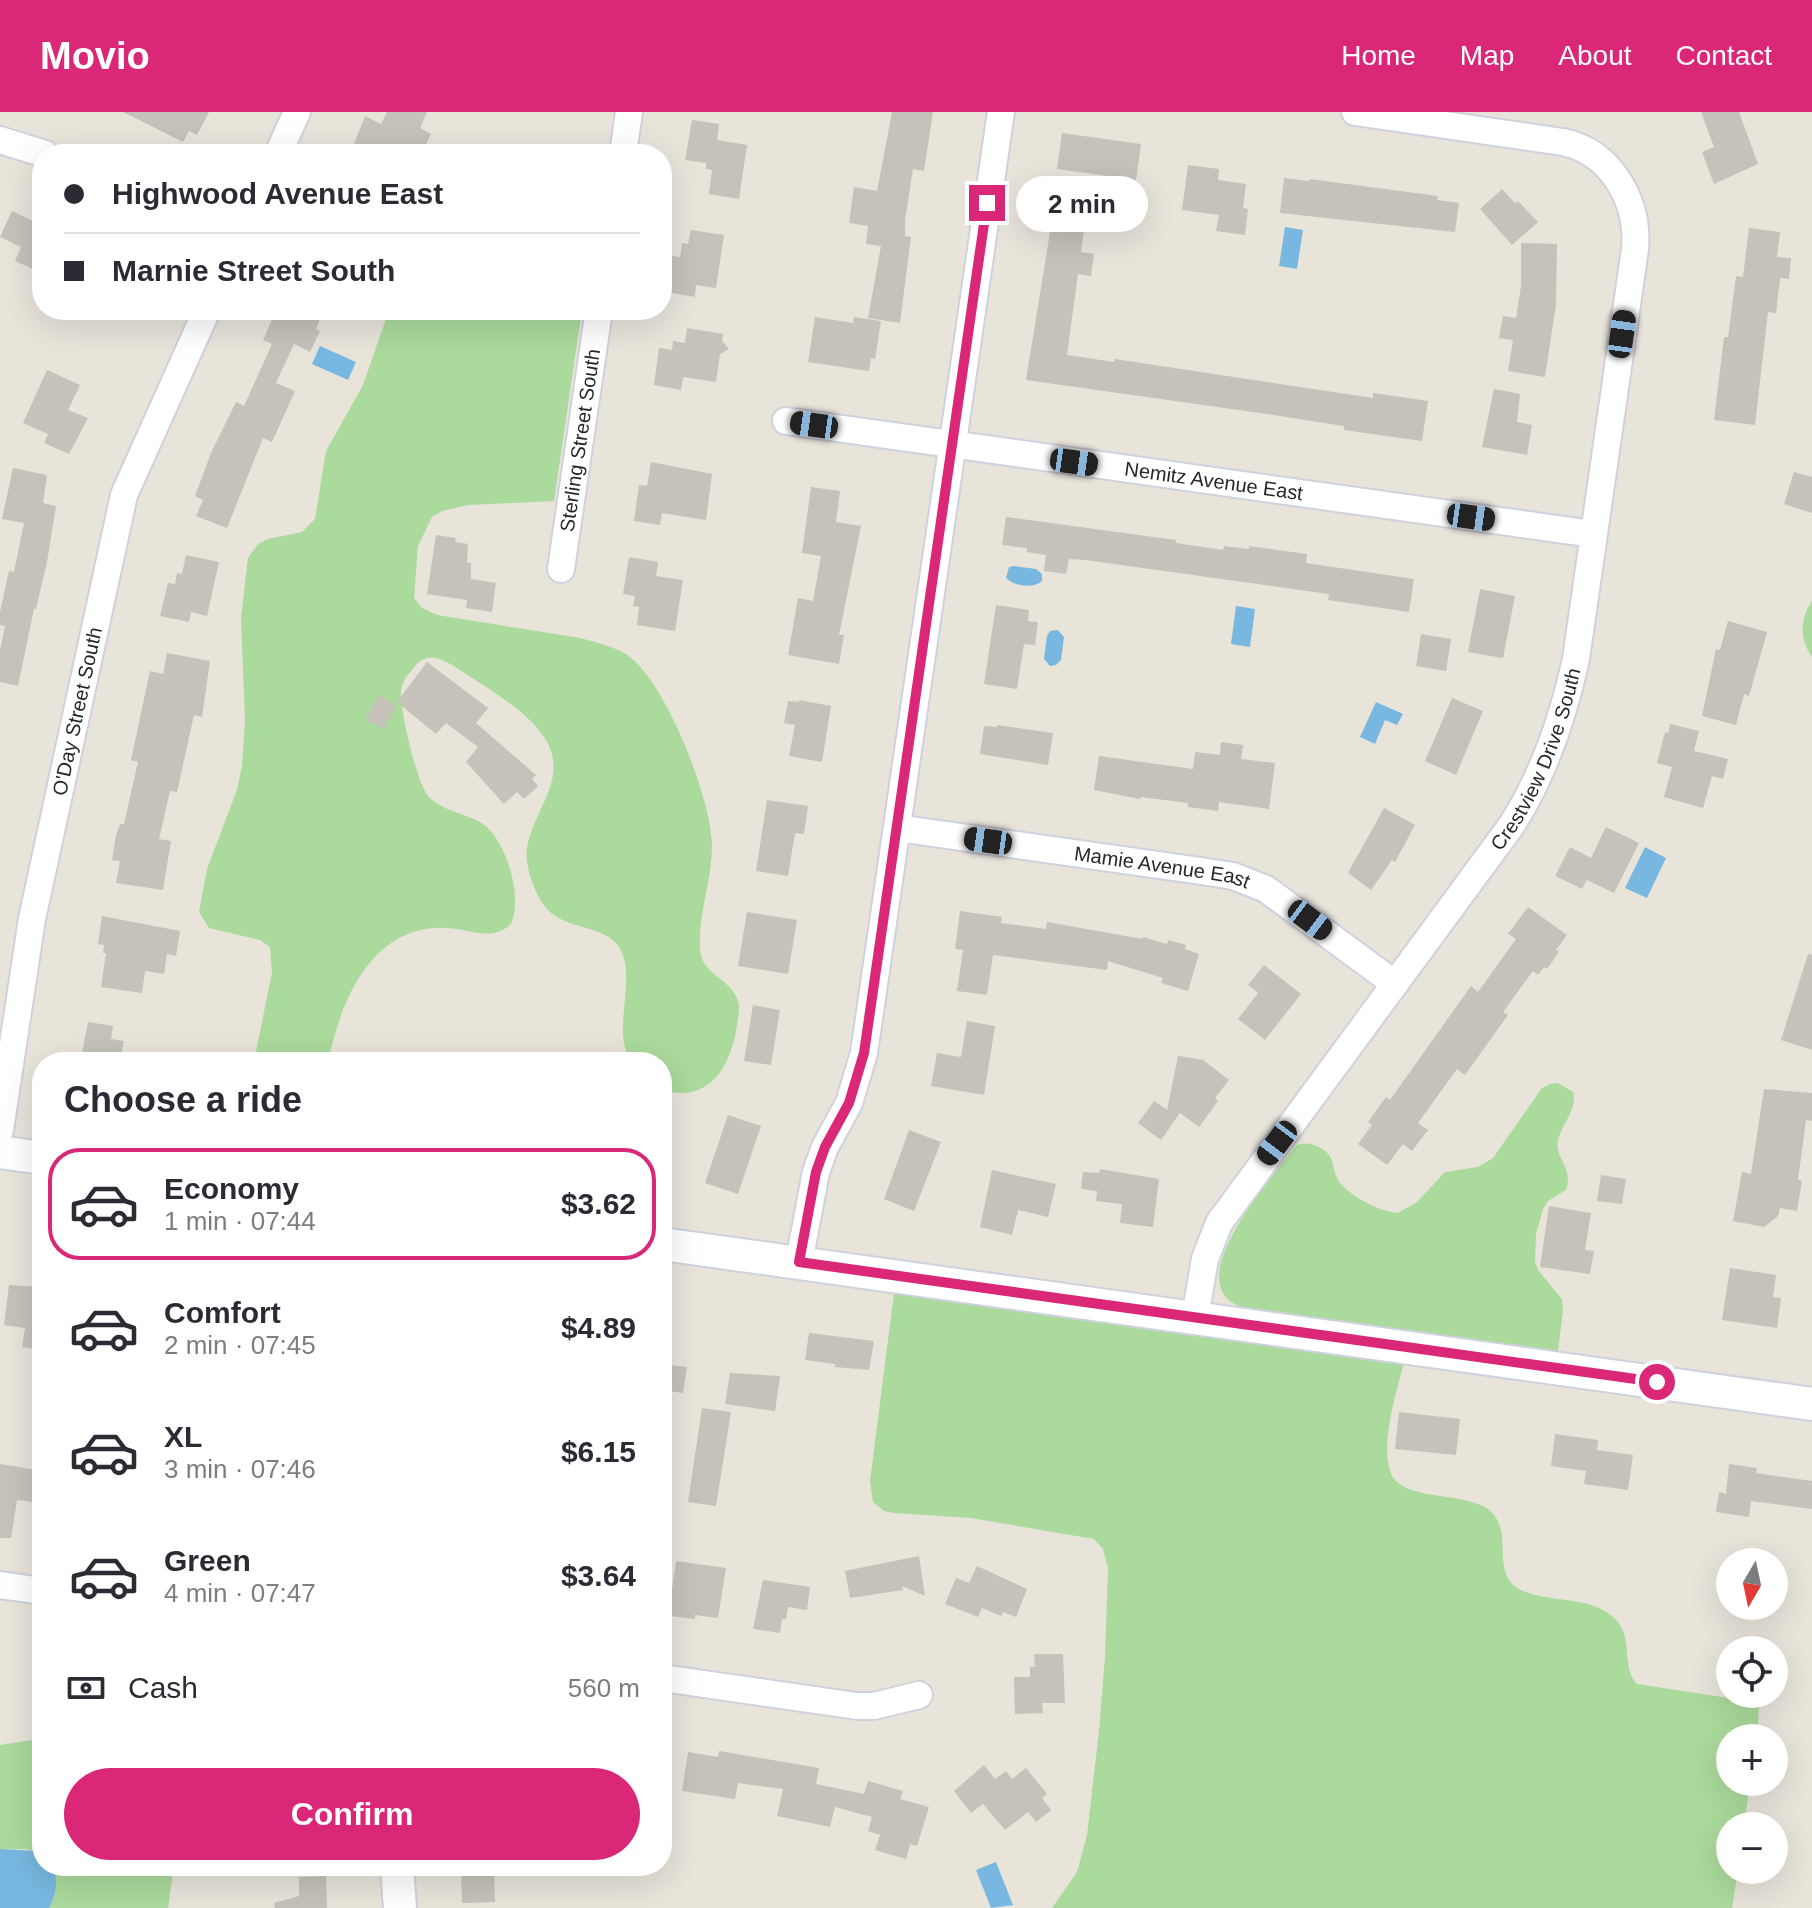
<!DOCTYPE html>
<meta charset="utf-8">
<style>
:root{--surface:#fff;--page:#f7f7f7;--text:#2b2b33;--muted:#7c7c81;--line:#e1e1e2;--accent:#db2777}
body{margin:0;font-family:Arial,sans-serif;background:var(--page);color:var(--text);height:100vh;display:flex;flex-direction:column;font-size:30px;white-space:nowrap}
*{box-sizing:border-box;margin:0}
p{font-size:26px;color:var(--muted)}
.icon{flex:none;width:44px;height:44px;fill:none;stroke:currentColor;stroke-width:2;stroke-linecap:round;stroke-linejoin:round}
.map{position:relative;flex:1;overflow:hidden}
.drawer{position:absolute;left:32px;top:940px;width:640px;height:824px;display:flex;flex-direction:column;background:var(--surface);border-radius:32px;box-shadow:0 8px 32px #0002}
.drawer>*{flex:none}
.guide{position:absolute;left:32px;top:32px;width:640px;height:176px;border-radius:32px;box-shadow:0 8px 32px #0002;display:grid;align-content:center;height:176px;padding:0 32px;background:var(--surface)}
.needle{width:52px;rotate:189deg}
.tools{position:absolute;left:1716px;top:1436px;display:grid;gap:16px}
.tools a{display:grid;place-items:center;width:72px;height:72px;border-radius:50%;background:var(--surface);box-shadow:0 8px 32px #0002;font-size:40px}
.end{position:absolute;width:36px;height:36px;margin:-18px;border:10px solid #db2777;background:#fff;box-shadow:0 0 0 4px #fff}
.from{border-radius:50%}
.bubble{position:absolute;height:56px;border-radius:28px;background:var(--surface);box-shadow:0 8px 32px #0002;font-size:26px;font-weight:600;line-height:56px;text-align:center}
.car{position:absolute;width:24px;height:48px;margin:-24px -12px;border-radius:10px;box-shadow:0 0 6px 2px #0007;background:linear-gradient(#222 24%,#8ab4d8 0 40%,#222 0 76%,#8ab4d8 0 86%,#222 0)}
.guide b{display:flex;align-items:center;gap:28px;height:76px;font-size:30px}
.guide b+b{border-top:2px solid var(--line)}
.guide i{width:20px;height:20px;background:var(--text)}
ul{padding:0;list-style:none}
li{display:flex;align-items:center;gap:24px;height:112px;margin:0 16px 12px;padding:0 16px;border:4px solid transparent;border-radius:32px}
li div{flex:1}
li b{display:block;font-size:30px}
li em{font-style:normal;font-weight:600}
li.active{border-color:var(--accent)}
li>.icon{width:72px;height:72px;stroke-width:1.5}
h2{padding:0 32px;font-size:36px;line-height:96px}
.pay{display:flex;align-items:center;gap:20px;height:88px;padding:0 32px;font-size:30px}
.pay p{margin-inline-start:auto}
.cta{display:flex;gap:16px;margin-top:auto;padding:16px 32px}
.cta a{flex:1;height:92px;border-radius:48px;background:var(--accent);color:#fff;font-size:32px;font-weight:600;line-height:92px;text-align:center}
header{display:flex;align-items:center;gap:48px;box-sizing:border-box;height:112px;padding:0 40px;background:var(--accent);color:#fff}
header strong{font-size:38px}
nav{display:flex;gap:44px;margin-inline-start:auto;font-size:28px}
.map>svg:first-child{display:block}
.green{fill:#aada9c}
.water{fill:#78b8e0}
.building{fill:#c4c2b9}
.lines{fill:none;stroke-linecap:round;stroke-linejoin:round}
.minor-casing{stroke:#d0d1df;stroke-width:30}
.tertiary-casing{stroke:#d0d1df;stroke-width:36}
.minor{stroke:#fff;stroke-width:26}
.tertiary{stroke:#fff;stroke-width:32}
.route{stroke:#db2777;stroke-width:10}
.labels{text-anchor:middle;stroke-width:6;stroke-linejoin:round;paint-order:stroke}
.street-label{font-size:20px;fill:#272727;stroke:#fff}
</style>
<header>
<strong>Movio</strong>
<nav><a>Home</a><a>Map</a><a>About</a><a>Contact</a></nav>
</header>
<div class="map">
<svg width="1812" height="1796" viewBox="0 0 1812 1796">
<rect width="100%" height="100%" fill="#e8e4da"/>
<path class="green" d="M389 198H582L554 389 468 393 442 399 432 405 418 434 414 486 422 496 437 503 580 526C595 530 612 534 626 542 665 567 712 688 712 734 712 768 698 802 700 837 701 863 731 866 738 889 740 897 738 906 737 913 731 955 709 992 662 978V950H631C612 918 634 877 623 843 612 808 560 823 541 789 532 774 523 748 528 731 536 696 568 665 546 628 529 599 485 575 457 556 438 544 425 539 411 559 406 565 401 572 401 580 400 598 417 673 429 685 444 700 466 701 483 712 507 729 523 786 511 812 492 830 470 817 447 816 372 812 341 888 328 950H254L272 860 270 835 260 828 209 816 199 800 207 757 237 678 242 654 245 609 241 506 248 446 258 432 268 427 302 420 315 407 326 339 363 273Z
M1812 489V545C1799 526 1800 507 1812 489Z
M1558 971 1573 980C1578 997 1562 1011 1558 1028 1554 1047 1574 1055 1566 1078L1548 1089 1543 1097 1536 1122 1535 1149 1538 1158 1562 1187 1563 1199 1558 1239 1241 1195C1176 1171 1274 1063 1296 1034 1303 1031 1307 1031 1314 1033 1340 1042 1328 1058 1342 1073 1355 1087 1379 1099 1398 1101L1417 1090 1445 1060 1478 1055 1493 1046 1542 976 1550 972Z
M894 1181 1404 1251C1397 1277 1375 1348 1396 1369 1409 1382 1437 1383 1454 1386 1467 1389 1485 1391 1493 1402 1513 1423 1490 1463 1521 1478 1552 1493 1592 1481 1618 1510 1633 1528 1621 1555 1637 1572L1755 1590 1759 1594 1757 1626H1730V1670H1750L1744 1714H1730V1758H1738L1732 1796H1052L1077 1760 1087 1723 1099 1619 1105 1545 1108 1456 1103 1437 1094 1427 971 1406 894 1401 884 1399 873 1390 870 1369Z
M32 1628 42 1629V1741L26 1737H0V1633Z
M53 1754H174L168 1796H49C57 1782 58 1769 53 1754Z"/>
<path class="water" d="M1285 115 1303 118 1297 157 1279 154Z
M320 234 356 250 348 268 312 252Z
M1015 454 1036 457 1042 462V469C1034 477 1014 474 1006 466L1009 455Z
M1236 494 1255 497 1250 535 1231 532Z
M1058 518 1064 525 1061 548 1056 553 1050 554 1044 547 1047 524 1050 519Z
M1376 590 1403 602 1397 613 1385 608 1375 632 1360 625Z
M1645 735 1666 746 1647 786 1625 776Z
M0 1737 38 1739 42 1741V1754H53C58 1769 57 1782 49 1796H0Z
M996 1750 1013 1793 991 1796 976 1758Z"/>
<path class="building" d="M123 0H209L197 23 189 19 183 30Z
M387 0H427L420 16 431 22 423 39 411 33 407 42H402L381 32 377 42H350L365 4 381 12Z
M892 0H933L924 59 913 57 905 108V124L911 125 900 211 868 206 881 134 866 132 868 114 849 111 854 75 877 79Z
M1701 0H1739L1758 52 1714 72 1702 40 1714 35Z
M692 8 719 12 717 28 747 33 739 87 709 82 712 58 706 57V51L685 48Z
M1062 21 1141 32 1136 68 1057 57Z
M1188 53 1219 57 1218 68 1246 72 1243 96 1248 97 1245 123 1216 119 1219 103 1182 98Z
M1284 66 1309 69 1310 67 1438 84 1437 88 1459 91 1455 120 1280 101Z
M1502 77 1515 91 1518 89 1538 110 1512 133 1480 97Z
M12 99 42 113V161L15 149 21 135 0 125Z
M1051 114 1084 118 1081 140 1094 142 1091 164 1078 162 1067 243 1114 250 1115 247 1373 286V281L1428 289 1422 329 1344 318V314L1267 302 1026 268Z
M1749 116 1780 120 1777 145 1791 146 1789 167 1780 166 1776 201 1768 200 1755 313 1714 308 1724 225H1728L1736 164 1743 165Z
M691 118 724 123 716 176 696 173 695 185 667 180 672 144 680 145 682 131 688 132Z
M1521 131 1557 132 1556 192 1545 265 1508 259 1513 228 1499 226 1503 204 1516 206 1521 174Z
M276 198H324L316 217 320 219 310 240 294 232 276 271 295 279 272 330 263 326 227 416 196 404 203 388 195 384 211 341 236 290 244 294 272 232 263 228Z
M815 205 853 211 854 205 881 209 875 247 871 246 869 259 808 250Z
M687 216 723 222 722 229 729 237 720 242 716 270 683 265 681 278 654 273 659 236 672 238 673 229 685 231Z
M47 258 80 273 68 298 88 306 69 342 44 331 48 322 23 311Z
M1494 277 1520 282 1517 310 1532 313 1527 343 1482 335Z
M651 350 712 362 706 408 662 401 660 413 634 409 639 373 647 374Z
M13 356 47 363 43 391 56 394 47 450 36 497H34L18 574 0 570V539L5 514 0 513V500L9 459 14 460 24 411 2 407Z
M1794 360 1812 365V401L1784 392Z
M811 375 840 379 836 410 861 414 839 523H844L839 552 788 543 798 486 813 489 821 444 802 441Z
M1006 405 1176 428V431L1223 438 1224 434 1249 437V434L1307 442 1306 451 1414 467 1409 500 1328 488 1329 482 1085 448 1069 447 1066 462 1044 459 1046 443 1027 440V436L1002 433Z
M436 423 456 426 455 430 468 432 467 451H471V467L496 471 492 500 466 496 467 488 427 482Z
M186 443 219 450 207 504 191 500 189 510 160 504 168 471 175 472 177 461 182 462Z
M629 445 658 450 656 464 683 468 675 519 637 513 639 495 633 494 635 484 623 482Z
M1480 477 1515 484 1503 546 1468 540Z
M996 493 1029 498 1028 509 1038 510 1035 533 1024 532 1017 577 984 572Z
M1728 509 1767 520 1749 584 1744 582 1736 613 1702 604 1716 537 1720 538Z
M1421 522 1451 527 1446 559 1416 554Z
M167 541 210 549 202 605 194 603 177 680 170 679 159 727 171 729 163 778 116 771 120 749 112 748 116 723 120 712H124L138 650 131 648 150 559 163 562Z
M427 550 488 596 476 611 536 663 532 667 538 674 524 687 517 680 504 692 466 650 478 635 446 611 436 622 397 590Z
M379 583 396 593 384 617 365 608Z
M1452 586 1483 599 1456 663 1425 649Z
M799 588 831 594 822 650 789 644 795 613 784 611 788 589 799 590Z
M1670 612 1699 619 1694 639 1728 647 1723 667 1712 664 1703 696 1664 685 1672 655 1657 651 1665 620 1668 621Z
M997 613 1053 621 1048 653 980 642 984 614 997 615Z
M1221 630 1243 633 1241 647 1275 651 1269 697 1219 690 1218 699 1188 695V691L1141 685 1140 687 1094 678 1099 644 1193 657 1195 640 1220 643Z
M767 688 808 694 804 722 795 721 788 764 756 759Z
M1384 696 1415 713 1395 750 1392 748 1371 778 1348 761Z
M1606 715 1639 731 1614 781 1587 768 1582 777 1555 764 1570 735 1591 746Z
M1528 795 1567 823 1556 838 1559 840 1547 857 1544 855 1538 863 1533 859 1503 900 1508 903 1465 963 1457 957 1418 1011 1428 1018 1412 1039 1403 1032 1387 1053 1358 1032 1372 1013 1368 1010 1386 985 1390 988 1471 874 1478 880 1516 827 1508 822Z
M960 799 1002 805 1001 811 1046 817 1047 810 1142 827 1143 825 1167 832 1168 828 1186 833 1185 837 1199 842 1188 879 1161 871 1163 866 1108 849 1107 858 993 843 987 883 957 879 963 838 955 837Z
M747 800 797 808 788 862 738 854Z
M102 804 180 819 176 844 167 842 164 862 145 859 142 881 101 875 106 841H103L104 833 98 832Z
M1808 842 1812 843V938L1781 928Z
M1264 853 1301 882 1265 928 1238 907 1258 881 1248 873Z
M753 893 780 898 771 953 744 949Z
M967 909 995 914 984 983 931 974 937 941 961 945Z
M88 910 113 914 111 927 124 929 120 950 81 947Z
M1178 944 1203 948 1229 968 1215 986 1218 989 1199 1015 1180 1001 1161 1028 1138 1011 1154 989 1167 998Z
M1764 977 1812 981V1009L1806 1008 1798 1068 1802 1069 1797 1099 1780 1096 1778 1104 1764 1115 1733 1109 1742 1060 1751 1062Z
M728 1003 761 1014 738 1082 705 1071Z
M909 1018 941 1030 914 1099 884 1087Z
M1100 1057 1159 1067 1153 1115 1120 1111 1122 1092 1096 1089 1097 1079 1081 1077 1083 1060 1099 1061Z
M992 1058 1056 1072 1048 1105 1018 1098 1012 1123 980 1115Z
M1601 1063 1626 1067 1622 1092 1597 1089Z
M1549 1094 1591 1101 1585 1138 1594 1139 1590 1162 1540 1155Z
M1730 1156 1776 1163 1773 1185 1781 1186 1777 1216 1722 1208Z
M9 1173 42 1175V1238L22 1235 25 1216 4 1213Z
M809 1221 874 1229 869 1258 835 1255V1252L805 1248Z
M662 1252 687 1255 683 1281 662 1278Z
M730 1261 780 1264 775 1299 725 1292Z
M702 1296 731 1300 716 1394 688 1390Z
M1399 1300 1460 1307 1456 1343 1395 1337Z
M1555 1322 1598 1328 1597 1338 1633 1343 1628 1378 1584 1372 1586 1359 1551 1354Z
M0 1352 37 1358 32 1390 17 1388 11 1426H0Z
M1729 1352 1757 1356 1756 1361 1812 1369V1397L1751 1389 1749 1405 1716 1400 1719 1380 1726 1382Z
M919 1444 925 1484 902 1474 903 1478 850 1486 845 1459Z
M676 1449 726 1456 718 1506 695 1503V1507L662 1503V1476L672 1478Z
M977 1454 1027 1477 1016 1505 1003 1500 1001 1504 982 1496 978 1505 945 1492 956 1466 969 1471Z
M763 1468 810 1475 807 1498 788 1495 786 1507H782L780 1521 753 1517Z
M1034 1542H1063L1065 1591H1042L1043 1601 1015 1602 1014 1565H1030V1555H1035Z
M719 1639 819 1656 816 1672 864 1682 868 1669 903 1679 900 1687 929 1695 917 1734 910 1732 906 1747 875 1738 880 1723 868 1719 872 1705 835 1695 830 1715 777 1704 783 1677 738 1671 735 1687 682 1679 688 1640 718 1645Z
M984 1653 995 1667 1006 1659 1012 1667 1026 1656 1047 1682 1042 1686 1051 1698 1036 1710 1028 1700 1005 1718 983 1692 971 1701 954 1679Z
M461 1754H494L495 1790 462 1791Z
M326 1764 327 1796H275L274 1791 299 1784V1765Z"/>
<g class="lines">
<defs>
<g id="minor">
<path d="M0 28 45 42"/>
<path d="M278 42 297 0"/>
<path d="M623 42 629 0"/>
<path id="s1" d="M786 309 1593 422"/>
<path id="s2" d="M561 457 599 198"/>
<path id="s3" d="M897 716 1201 759 1233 764 1266 777 1395 872"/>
<path id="s4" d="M0 1018 32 807 124 383 207 198"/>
<path d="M799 1150 816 1060 825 1035 849 991 864 941 1001 0"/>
<path id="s5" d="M1195 1205 1205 1147 1219 1111 1511 714C1544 663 1563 606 1576 547L1635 137C1639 89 1611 40 1563 30L1355 0"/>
<path d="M0 1473 42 1479"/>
<path d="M662 1566 857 1594H874L919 1583"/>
</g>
<path id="tertiary" d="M0 1040 42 1046
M662 1132 1812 1292
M397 1754 400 1796"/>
</defs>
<use href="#minor" class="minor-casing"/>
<use href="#tertiary" class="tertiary-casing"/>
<use href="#minor" class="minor"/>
<use href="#tertiary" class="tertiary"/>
</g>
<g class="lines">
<path class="route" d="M987 91 864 941 849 991 825 1035 816 1060 799 1150 1657 1270"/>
</g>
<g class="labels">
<g class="street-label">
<text dy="7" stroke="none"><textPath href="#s2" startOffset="130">Sterling Street South</textPath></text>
<text dy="7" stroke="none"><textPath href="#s1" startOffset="432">Nemitz Avenue East</textPath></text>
<text dy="7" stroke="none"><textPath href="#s4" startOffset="426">O'Day Street South</textPath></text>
<text dy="7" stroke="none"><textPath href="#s5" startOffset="662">Crestview Drive South</textPath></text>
<text dy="7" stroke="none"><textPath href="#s3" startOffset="268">Mamie Avenue East</textPath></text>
</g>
</g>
</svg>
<div class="tools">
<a><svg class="needle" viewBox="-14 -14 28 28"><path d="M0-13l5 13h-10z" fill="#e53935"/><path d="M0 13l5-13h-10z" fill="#7c7c81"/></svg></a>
<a><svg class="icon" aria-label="locate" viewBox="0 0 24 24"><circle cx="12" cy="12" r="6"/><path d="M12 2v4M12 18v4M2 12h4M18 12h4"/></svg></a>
<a>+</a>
<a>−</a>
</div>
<i class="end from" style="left:1657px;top:1270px"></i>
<i class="end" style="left:987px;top:91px"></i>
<div class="bubble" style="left:1016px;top:64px;width:132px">2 min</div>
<i class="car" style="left:1622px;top:222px;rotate:8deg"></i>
<i class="car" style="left:814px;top:313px;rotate:278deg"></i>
<i class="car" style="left:1074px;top:350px;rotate:98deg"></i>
<i class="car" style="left:1471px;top:405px;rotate:98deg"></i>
<i class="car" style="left:988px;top:729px;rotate:278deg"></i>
<i class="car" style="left:1310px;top:808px;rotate:127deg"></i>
<i class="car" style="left:1277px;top:1031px;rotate:217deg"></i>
<div class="guide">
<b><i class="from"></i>Highwood Avenue East</b>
<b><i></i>Marnie Street South</b>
</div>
<section class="drawer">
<h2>Choose a ride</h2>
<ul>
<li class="active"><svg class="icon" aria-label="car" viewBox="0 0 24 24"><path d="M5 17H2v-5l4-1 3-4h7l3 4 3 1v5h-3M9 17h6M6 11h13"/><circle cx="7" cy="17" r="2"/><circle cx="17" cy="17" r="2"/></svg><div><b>Economy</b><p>1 min · 07:44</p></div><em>$3.62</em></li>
<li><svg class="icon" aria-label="car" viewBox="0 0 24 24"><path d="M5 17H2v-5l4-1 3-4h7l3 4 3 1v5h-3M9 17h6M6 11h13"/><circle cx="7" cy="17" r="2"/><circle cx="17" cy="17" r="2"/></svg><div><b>Comfort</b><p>2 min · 07:45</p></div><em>$4.89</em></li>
<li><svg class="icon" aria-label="car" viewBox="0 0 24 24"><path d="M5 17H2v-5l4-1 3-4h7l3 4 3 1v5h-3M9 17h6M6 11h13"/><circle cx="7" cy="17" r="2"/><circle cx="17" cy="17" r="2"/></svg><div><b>XL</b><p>3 min · 07:46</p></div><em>$6.15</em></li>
<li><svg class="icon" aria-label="car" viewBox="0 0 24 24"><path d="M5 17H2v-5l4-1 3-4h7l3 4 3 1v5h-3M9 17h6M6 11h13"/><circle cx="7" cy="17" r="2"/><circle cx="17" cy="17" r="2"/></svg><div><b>Green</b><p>4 min · 07:47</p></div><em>$3.64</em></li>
</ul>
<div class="pay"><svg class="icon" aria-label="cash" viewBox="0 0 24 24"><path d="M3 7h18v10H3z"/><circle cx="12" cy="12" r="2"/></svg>Cash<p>560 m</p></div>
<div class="cta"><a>Confirm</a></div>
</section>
</div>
